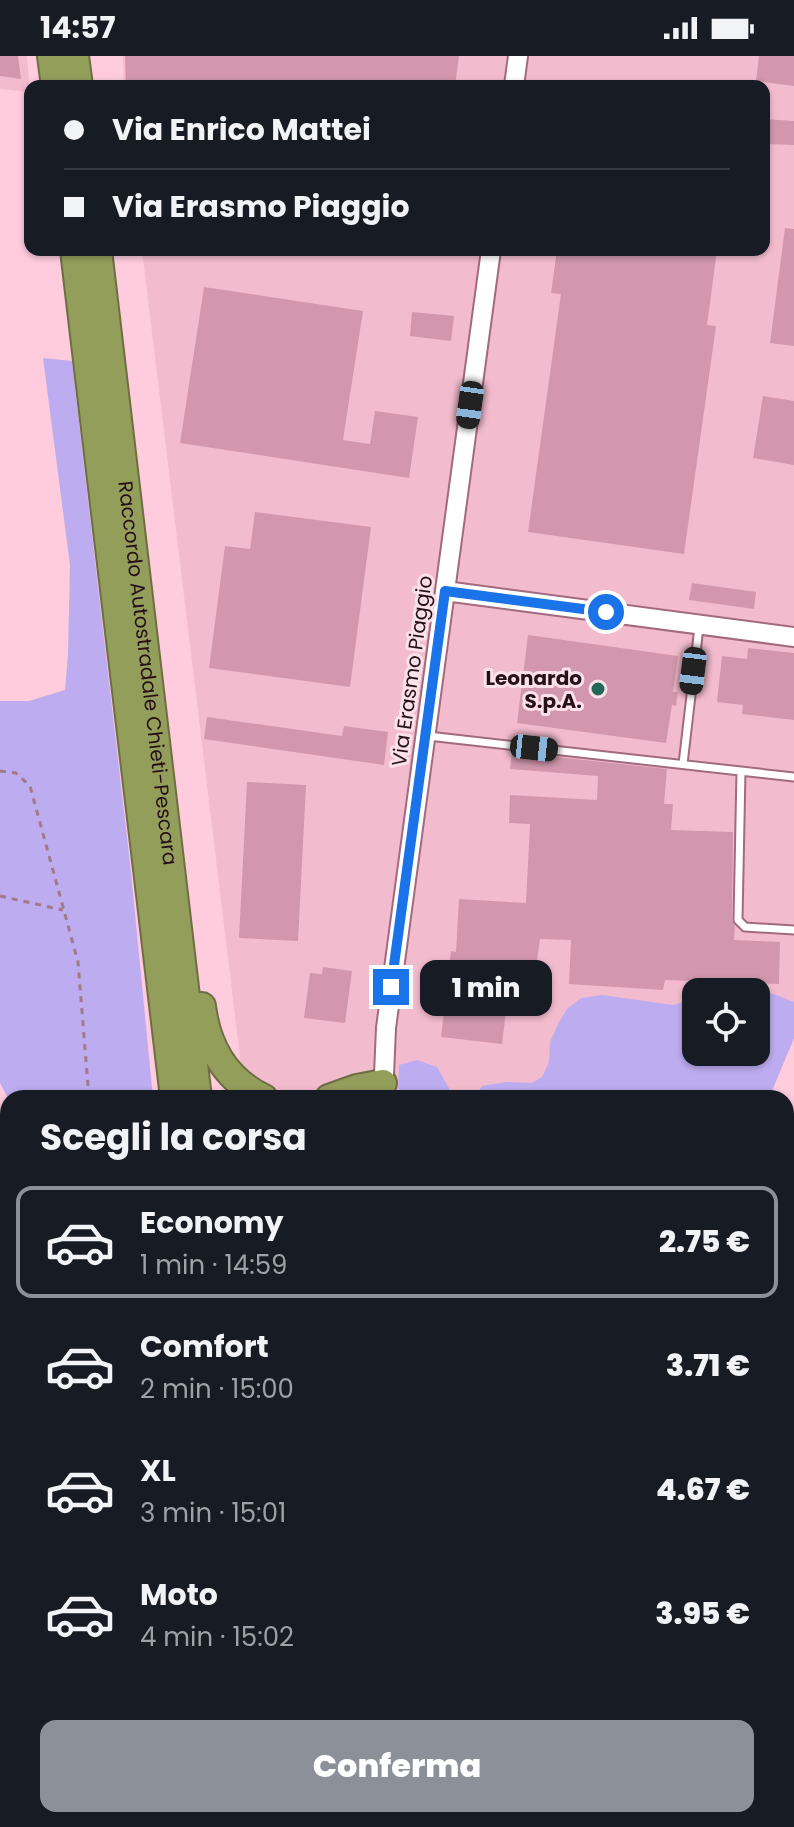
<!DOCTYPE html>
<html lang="it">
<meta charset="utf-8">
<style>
:root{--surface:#171b24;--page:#20242c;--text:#f1f3f6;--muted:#9ea1a6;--line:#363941;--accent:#8c9099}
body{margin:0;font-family:Poppins,sans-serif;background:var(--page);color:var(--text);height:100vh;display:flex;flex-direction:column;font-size:30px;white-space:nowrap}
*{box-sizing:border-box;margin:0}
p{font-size:26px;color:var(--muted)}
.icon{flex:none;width:44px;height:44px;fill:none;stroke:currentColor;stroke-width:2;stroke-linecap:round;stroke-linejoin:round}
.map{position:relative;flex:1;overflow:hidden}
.side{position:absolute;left:0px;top:1034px;width:794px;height:738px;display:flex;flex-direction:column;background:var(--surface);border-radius:24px 24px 0 0;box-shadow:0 2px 6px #0004}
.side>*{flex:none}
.top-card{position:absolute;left:24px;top:24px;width:746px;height:176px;border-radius:16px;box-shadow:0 2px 6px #0004;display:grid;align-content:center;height:176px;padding:0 40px;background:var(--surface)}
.tools{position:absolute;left:682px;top:922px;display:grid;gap:16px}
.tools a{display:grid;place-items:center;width:88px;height:88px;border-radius:16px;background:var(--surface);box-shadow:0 2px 6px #0004;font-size:40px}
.end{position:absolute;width:36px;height:36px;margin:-18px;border:10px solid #1a73e8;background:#fff;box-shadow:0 0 0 4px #fff}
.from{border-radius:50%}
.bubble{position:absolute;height:56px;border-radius:16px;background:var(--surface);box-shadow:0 2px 6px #0004;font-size:26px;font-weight:800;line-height:56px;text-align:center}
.car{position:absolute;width:24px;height:48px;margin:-24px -12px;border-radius:10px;box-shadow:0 0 6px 2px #0007;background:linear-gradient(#222 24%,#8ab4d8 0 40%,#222 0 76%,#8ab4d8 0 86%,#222 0)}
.top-card b{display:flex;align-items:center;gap:28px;height:76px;font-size:30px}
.top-card b+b{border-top:2px solid var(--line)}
.top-card i{width:20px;height:20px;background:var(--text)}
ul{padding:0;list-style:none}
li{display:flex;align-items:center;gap:24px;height:112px;margin:0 16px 12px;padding:0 24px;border:4px solid transparent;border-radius:16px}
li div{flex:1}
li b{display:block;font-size:30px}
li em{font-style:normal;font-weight:800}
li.active{border-color:var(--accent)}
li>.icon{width:72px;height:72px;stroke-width:1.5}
h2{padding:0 40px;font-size:36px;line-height:96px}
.cta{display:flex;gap:16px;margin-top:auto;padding:16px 40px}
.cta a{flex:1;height:92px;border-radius:16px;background:var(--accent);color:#fff;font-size:32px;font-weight:800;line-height:92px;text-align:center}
.status{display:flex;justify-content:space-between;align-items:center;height:56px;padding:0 40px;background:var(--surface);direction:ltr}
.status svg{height:22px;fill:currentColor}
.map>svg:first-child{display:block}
.built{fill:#f3bcce;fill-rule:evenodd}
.green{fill:#bdacef}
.building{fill:#d297ad}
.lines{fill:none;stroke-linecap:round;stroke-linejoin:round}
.service-casing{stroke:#a16a7e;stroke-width:11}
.tertiary-casing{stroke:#a16a7e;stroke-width:22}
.motorway-casing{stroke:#6e6d44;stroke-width:30}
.path{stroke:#9f7a87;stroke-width:3;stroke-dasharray:6 6;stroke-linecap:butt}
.service{stroke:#fff;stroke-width:7}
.tertiary{stroke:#fff;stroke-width:18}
.motorway{stroke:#949e5b;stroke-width:26}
.rail-casing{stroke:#684a55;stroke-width:8}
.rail{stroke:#fbe1e9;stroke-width:5;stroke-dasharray:15;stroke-linecap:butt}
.route{stroke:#1a73e8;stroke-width:10}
.poi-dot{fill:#236758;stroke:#fbe1e9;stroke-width:3}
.labels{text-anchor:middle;stroke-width:6;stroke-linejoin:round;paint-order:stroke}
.street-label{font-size:20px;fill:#261119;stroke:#fbe1e9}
.poi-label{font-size:20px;font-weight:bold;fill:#261119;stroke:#fbe1e9;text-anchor:end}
</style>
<div class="status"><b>14:57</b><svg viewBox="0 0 49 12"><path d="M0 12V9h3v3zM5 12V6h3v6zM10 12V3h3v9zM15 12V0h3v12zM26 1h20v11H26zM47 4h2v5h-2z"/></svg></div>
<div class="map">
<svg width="794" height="1771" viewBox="0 0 794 1771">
<rect width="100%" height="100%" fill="#feccdd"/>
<path class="built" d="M0 0H27L30 36 0 33Z
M123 0H794V982L769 1042H245L142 194H764V30H124ZM696 936H756V996H696Z
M8 1428V1645L0 1634V1432Z
M786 1737 794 1739V1771H509L512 1764H786Z
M359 1764H468L465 1771H361Z"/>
<path class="green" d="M43 302 72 305 131 816 153 1042H8L0 1027V645H29L65 634 68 598 70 509Z
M747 933 771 937 794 946V982L769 1042 481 1041 479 1035 482 1030 506 1026 532 1027 542 1021 549 1006 550 986 559 966 567 953 581 942 602 939 673 949 696 943V996H756V936H720Z
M417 1004 437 1011 449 1032 450 1042H398L399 1009Z
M0 1263 8 1265V1363L0 1380Z
M0 1634 8 1645V1755L0 1758Z
M158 1764H225L220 1771H162Z"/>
<path class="building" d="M0 0H18L21 23 0 20Z
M125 0H459L455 30H126Z
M759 0H794V30L756 25Z
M764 63 794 65V89L764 88Z
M785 172 794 173V290L770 287Z
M557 194H717L707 269 716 270 684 498 528 476 561 238 551 237Z
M204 231 363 255 343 384 370 388 375 355 418 361 409 422 180 387Z
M412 256 454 260 451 285 410 280Z
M763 340 794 345V409L753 402Z
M255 456 371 471 350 631 209 612 225 490 250 493Z
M692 527 756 536 754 553 689 544Z
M528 579 678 600 673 636H678L676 650 672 649 666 687 517 667Z
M748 592 794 597V664L742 658 743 649 717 646 722 600 747 603Z
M207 661 342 680 344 670 388 676 384 709 204 683Z
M512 696 667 713 664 748H673L671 774 733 776 732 864 735 870 734 884 780 886 779 928 665 924 663 934 569 928 571 884 540 883 533 934 509 931 502 988 441 981 451 895 456 896 459 843 526 847 530 768 509 767 510 739 597 744 598 720 510 713Z
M247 726 306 729 298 885 239 882Z
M323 911 352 915 345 967 304 962 310 917 322 918Z"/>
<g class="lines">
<defs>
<path id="service" d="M428 680 794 721
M683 708 699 571
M741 715 738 864 745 871 794 874
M0 1495 8 1491
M0 1552 6 1563H8"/>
<path id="tertiary" d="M514 30 518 0
M445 535 794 581
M383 1042 386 972 491 194
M127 1764 143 1770
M8 1771 36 1764
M236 1771 239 1764"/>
<g id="motorway">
<path d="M51 0 55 30"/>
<path d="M75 0 79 30"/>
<path d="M74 194 174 1042"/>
<path id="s1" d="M98 194 198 1042"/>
<path d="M202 950C207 991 226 1024 264 1042"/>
<path d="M329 1042 357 1032 383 1027"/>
<path d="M286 1764 287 1771"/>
<path d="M310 1764 312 1771"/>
</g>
</defs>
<use href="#service" class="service-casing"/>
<use href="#tertiary" class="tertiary-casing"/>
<use href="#motorway" class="motorway-casing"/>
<path class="path" d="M0 715 16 717 30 730 78 906 89 1042
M0 840 63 854"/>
<use href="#service" class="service"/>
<use href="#tertiary" class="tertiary"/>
<use href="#motorway" class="motorway"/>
<defs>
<path id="rail" d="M786 1081 794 1062
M489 1771 492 1764"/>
</defs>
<use href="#rail" class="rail-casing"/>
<use href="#rail" class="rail"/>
</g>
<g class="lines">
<path class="route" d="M391 931 445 535 606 556"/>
</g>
<circle class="poi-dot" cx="598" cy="633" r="8"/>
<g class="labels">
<g class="street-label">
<text transform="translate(412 615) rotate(-82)" y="7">Via Erasmo Piaggio</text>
<text dy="7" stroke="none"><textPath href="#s1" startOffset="426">Raccordo Autostradale Chieti-Pescara</textPath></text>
</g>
<g class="poi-label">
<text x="582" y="629">Leonardo<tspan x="582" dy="23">S.p.A.</tspan></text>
</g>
</g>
</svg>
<div class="tools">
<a><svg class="icon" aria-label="locate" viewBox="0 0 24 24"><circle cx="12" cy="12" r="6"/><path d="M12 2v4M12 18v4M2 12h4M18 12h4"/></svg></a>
</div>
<i class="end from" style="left:606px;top:556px"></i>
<i class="end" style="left:391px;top:931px"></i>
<div class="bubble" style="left:420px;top:904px;width:132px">1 min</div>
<i class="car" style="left:470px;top:349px;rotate:188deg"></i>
<i class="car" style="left:693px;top:615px;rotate:187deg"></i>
<i class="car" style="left:534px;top:692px;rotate:96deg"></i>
<div class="top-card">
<b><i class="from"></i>Via Enrico Mattei</b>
<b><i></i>Via Erasmo Piaggio</b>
</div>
<section class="side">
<h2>Scegli la corsa</h2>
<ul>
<li class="active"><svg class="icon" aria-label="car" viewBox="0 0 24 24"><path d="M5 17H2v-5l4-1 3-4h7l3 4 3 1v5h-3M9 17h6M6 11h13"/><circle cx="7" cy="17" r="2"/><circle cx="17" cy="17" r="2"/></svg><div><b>Economy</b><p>1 min · 14:59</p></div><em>2.75 €</em></li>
<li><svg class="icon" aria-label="car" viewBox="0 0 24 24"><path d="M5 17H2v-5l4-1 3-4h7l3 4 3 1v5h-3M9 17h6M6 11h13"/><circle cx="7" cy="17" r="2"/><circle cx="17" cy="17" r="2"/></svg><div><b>Comfort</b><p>2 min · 15:00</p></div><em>3.71 €</em></li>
<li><svg class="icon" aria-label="car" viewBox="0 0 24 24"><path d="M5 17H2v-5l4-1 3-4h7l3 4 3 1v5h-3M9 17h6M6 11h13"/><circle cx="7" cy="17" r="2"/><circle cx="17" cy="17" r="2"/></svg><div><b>XL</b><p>3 min · 15:01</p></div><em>4.67 €</em></li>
<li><svg class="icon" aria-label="car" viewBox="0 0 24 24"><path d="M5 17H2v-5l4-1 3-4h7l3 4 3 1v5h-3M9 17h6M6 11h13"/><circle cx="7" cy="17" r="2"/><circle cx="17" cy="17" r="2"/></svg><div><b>Moto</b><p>4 min · 15:02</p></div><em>3.95 €</em></li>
</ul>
<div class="cta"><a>Conferma</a></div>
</section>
</div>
